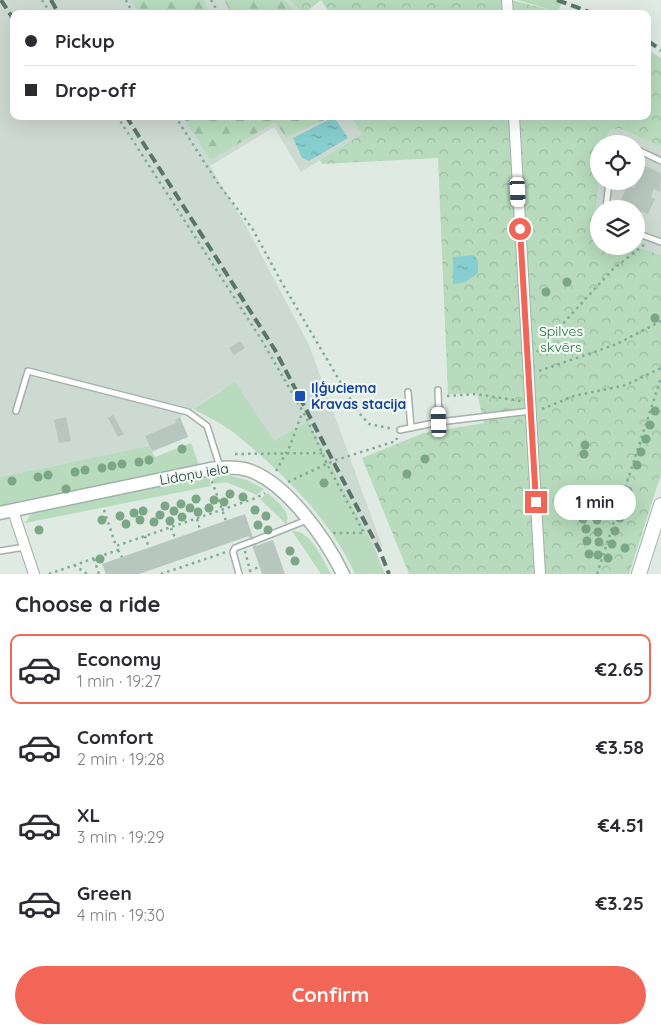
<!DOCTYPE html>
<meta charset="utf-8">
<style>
:root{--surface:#fff;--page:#f2f2f3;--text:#2b2b33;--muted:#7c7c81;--line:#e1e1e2;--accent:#f16656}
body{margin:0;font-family:Quicksand,sans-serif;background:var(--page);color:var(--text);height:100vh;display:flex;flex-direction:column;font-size:19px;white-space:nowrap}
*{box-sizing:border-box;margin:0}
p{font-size:16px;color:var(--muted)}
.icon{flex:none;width:28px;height:28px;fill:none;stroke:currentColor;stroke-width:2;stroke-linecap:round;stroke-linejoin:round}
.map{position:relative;height:574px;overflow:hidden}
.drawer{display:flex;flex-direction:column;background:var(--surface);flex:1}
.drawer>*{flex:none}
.guide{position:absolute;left:10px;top:10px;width:641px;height:110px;border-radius:10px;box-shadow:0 5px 20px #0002;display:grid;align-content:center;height:110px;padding:0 15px;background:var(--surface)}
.fabs{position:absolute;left:590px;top:135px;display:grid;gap:10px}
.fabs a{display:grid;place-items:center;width:55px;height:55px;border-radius:50%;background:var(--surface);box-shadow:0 5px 20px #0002;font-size:25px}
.end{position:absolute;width:22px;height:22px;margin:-11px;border:6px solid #f16656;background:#fff;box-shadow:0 0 0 2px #fff}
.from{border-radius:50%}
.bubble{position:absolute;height:35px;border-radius:18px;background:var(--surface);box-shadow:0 5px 20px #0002;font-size:16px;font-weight:800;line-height:35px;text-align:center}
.car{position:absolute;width:15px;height:30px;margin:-15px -8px;border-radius:6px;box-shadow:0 0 4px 1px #0007;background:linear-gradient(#fff 24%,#345 0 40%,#fff 0 76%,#345 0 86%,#fff 0)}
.guide b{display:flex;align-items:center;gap:18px;height:48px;font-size:19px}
.guide b+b{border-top:1px solid var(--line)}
.guide i{width:12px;height:12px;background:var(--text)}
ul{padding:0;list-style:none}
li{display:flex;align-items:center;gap:15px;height:70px;margin:0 10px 8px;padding:0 5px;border:2px solid transparent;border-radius:10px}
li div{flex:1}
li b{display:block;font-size:19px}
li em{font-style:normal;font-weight:800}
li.on{border-color:var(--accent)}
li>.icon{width:45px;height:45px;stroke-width:1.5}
h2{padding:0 15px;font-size:22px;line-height:60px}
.cta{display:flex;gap:10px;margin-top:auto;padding:10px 15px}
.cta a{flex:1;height:58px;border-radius:30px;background:var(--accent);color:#fff;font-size:20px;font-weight:800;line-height:58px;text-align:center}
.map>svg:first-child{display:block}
.built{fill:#cddad2}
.green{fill:#b7dbbc}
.forest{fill:url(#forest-firs)}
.park{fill:url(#park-crowns)}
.water{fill:url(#water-ripples)}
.building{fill:#b7c7bf}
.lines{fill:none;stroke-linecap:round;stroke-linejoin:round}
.service-casing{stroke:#a2b1a9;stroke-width:8}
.minor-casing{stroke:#a2b1a9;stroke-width:12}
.tertiary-casing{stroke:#a2b1a9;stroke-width:15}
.secondary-casing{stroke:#a0b8ac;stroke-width:16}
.path{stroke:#7fad98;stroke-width:2.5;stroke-dasharray:2.5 4;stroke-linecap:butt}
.service{stroke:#fff;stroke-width:5}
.minor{stroke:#fff;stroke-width:10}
.tertiary{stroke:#fff;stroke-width:12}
.secondary{stroke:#fff;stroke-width:14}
.rail{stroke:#5a756a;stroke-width:4;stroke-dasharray:10 5;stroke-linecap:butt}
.tree{fill:#7ca787}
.route{stroke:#f16656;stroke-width:6}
.transit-dot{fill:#1a4fb4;stroke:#eff7f2;stroke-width:2}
.labels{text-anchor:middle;stroke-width:4.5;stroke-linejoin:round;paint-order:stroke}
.park-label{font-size:14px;fill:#2b703c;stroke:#eff7f2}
.transit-label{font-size:14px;font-weight:bold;fill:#164399;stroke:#eff7f2;text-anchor:start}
.street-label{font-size:14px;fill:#20392f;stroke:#eff7f2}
</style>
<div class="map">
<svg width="661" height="574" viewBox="0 0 661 574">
<defs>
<pattern id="forest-firs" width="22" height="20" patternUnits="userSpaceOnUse" patternTransform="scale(1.25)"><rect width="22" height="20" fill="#b7dbbc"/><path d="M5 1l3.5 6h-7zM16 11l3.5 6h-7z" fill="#9dbda2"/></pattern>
<pattern id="park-crowns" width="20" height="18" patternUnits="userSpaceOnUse" patternTransform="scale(1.25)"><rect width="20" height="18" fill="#b7dbbc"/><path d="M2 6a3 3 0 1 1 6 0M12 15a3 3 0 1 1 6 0" fill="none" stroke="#9dbda2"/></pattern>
<pattern id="water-ripples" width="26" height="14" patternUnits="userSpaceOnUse" patternTransform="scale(1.25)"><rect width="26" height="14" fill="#86cecf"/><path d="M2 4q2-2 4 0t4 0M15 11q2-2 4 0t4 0" fill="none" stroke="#6da8a8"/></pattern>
</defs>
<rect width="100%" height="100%" fill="#dfeae3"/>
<path class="built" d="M0 0H290L303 14H14V116H350L362 134 301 172 274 127 210 166 246 226 309 345 382 546 375 549 308 421 274 441 223 389 180 417 188 437 152 452 150 446 0 477Z
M619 128 661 147V255L634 246H636V209H599V228L594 226 599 181H636V144H604L609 131Z"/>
<path class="green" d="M518 0H563L558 12Z
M235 382 274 441 308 421 375 549 385 574H355C330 518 280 470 233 432 221 423 206 416 193 409Z
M191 443 199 465 0 506V477L149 446 155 457Z
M228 475 247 480 264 489 257 495 226 482 214 484 213 476Z
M209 476 211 486 25 523 30 515 40 511Z
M268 493C277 502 292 511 286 524L260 499Z
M292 531C311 530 323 560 331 574H321Z"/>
<path class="forest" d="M131 0H204L210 14H139Z
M224 0H284L298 14H232Z
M182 116H334L286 137 275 122 211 160Z"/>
<path class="park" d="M290 0H511L566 14H330L321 0 303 14Z
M648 50 661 58V147L619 128 609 131 604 144H599V181L594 226 599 228V246H634L661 255V474L629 574H409L362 458 424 433 484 423 477 393 448 394 438 158 322 164 320 160 362 134 350 116H648Z"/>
<path class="water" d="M334 117 348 138 309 161 302 158 293 138Z
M474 255 478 261V273L465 282 453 284V257Z"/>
<path class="building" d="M636 162 661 173 660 192 654 189 651 197 655 199 648 214 642 211 636 224V209H626L628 205 620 202 628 185 634 188 638 181Z
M240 341 245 348 234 355 229 348Z
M113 415 124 434 118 437 108 418Z
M66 417 71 441 59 443 54 420Z
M180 417 188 437 152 451 145 436 176 423 175 420Z
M245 514 256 546 273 540 285 574H262L249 536 139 574H106L102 564Z"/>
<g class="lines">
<defs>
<path id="service" d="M636 149 661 161
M606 209 609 181
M636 233 661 242
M438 390 439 422
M408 392 411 428
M16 411 28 371 188 412 207 426 220 467
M400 430 439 422 531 411
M254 541 307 520
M0 551 25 547
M239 574 233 552 235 548 251 542"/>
<path id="minor" d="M507 0 508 14
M514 116 540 574
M13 511 34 574"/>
<path id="tertiary" d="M0 513 210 469C223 467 235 466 248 470 286 482 326 539 343 574"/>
<path id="secondary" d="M639 574 661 505"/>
</defs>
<use href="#service" class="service-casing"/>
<use href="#minor" class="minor-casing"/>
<use href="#tertiary" class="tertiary-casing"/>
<use href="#secondary" class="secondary-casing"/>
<path class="path" d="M42 0 51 14
M126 0 133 14
M211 0 219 14
M117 116 261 339 306 417 327 464 364 533H332
M175 116 217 182 252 228 282 283 358 412 369 424 393 429
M537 352 612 270 645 244
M539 371 617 344 661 321
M447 396 476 394 521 401
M542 409 574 396 626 385 661 368
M235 454 322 453
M276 471 290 446 302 413
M212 481 226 521
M288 482 333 461 396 441 397 438
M104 510 116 546 256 498 265 493
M197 519 200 530
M171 528 175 538
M145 536 149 548
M118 550 122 557
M245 551 251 574
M94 559 99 574
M74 565 87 574
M249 571 259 567
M49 574 118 550 116 546
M161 574 226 552
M597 574 661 378"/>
<use href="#service" class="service"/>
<use href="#minor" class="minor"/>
<use href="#tertiary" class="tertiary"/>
<use href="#secondary" class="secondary"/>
<path class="rail" d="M1 0 14 20
M51 0 59 14
M557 0 595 14
M648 41 661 50
M126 116 275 350 380 551 389 574"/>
</g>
<g class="tree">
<circle cx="567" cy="282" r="4.5"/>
<circle cx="546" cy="292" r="4.5"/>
<circle cx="655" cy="318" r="4.5"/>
<circle cx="655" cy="411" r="4.5"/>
<circle cx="650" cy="425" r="4.5"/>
<circle cx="646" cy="439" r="4.5"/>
<circle cx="585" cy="445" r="4.5"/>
<circle cx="182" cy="449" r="4.5"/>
<circle cx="641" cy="452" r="4.5"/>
<circle cx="584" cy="454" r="4.5"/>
<circle cx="425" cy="459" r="4.5"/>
<circle cx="149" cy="460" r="4.5"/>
<circle cx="139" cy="462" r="4.5"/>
<circle cx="122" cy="464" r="4.5"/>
<circle cx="637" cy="465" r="4.5"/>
<circle cx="112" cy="466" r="4.5"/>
<circle cx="102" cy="468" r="4.5"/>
<circle cx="85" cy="470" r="4.5"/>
<circle cx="75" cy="472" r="4.5"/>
<circle cx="407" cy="474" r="4.5"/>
<circle cx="48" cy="475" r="4.5"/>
<circle cx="38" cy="477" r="4.5"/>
<circle cx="12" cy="481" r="4.5"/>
<circle cx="324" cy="483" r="4.5"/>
<circle cx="66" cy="489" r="4.5"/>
<circle cx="628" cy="491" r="4.5"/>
<circle cx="230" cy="494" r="4.5"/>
<circle cx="243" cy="497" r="4.5"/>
<circle cx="196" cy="499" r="4.5"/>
<circle cx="214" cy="500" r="4.5"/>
<circle cx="224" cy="502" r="4.5"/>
<circle cx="181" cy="504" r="4.5"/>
<circle cx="165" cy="506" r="4.5"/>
<circle cx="624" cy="506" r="4.5"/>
<circle cx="190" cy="508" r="4.5"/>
<circle cx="209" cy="508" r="4.5"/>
<circle cx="255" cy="510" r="4.5"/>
<circle cx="592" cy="510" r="4.5"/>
<circle cx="143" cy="511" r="4.5"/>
<circle cx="174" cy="511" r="4.5"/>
<circle cx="198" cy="512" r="4.5"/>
<circle cx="134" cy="513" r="4.5"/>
<circle cx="609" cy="514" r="4.5"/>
<circle cx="160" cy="515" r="4.5"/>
<circle cx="120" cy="516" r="4.5"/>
<circle cx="266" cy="516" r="4.5"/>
<circle cx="182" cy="517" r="4.5"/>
<circle cx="620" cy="518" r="4.5"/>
<circle cx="583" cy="519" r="4.5"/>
<circle cx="102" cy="520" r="4.5"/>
<circle cx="140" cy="520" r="4.5"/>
<circle cx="597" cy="520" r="4.5"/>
<circle cx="170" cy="521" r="4.5"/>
<circle cx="154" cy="522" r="4.5"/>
<circle cx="126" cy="524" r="4.5"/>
<circle cx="258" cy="525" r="4.5"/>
<circle cx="586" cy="529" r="4.5"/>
<circle cx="39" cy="530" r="4.5"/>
<circle cx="268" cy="530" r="4.5"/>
<circle cx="615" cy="531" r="4.5"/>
<circle cx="598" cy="532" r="4.5"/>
<circle cx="587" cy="541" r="4.5"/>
<circle cx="599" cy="542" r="4.5"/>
<circle cx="612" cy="544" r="4.5"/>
<circle cx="625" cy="548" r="4.5"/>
<circle cx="290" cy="551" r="4.5"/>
<circle cx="589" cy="554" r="4.5"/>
<circle cx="598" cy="555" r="4.5"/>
<circle cx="608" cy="558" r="4.5"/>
<circle cx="100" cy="559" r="4.5"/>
<circle cx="295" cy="561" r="4.5"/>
</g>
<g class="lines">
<path class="route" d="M520 229 536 502"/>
</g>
<rect class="transit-dot" x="294" y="390" width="12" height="12" rx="2.5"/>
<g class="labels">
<g class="park-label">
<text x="561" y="336">Spilves<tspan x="561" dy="16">skvērs</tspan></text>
</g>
<g class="transit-label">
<text x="311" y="393">Iļģuciema<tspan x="311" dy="16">Kravas stacija</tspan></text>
</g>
<g class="street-label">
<text transform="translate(194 474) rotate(-10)" y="5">Lidoņu iela</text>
</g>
</g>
</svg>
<div class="fabs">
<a><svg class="icon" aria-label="locate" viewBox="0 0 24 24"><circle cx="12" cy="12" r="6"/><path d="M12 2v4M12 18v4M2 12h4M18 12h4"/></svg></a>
<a><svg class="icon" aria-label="layers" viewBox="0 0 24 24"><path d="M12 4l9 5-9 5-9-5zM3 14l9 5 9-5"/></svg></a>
</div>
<i class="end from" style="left:520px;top:229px"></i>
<i class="end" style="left:536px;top:502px"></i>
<div class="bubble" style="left:554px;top:485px;width:82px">1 min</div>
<i class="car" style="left:518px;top:192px;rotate:177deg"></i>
<i class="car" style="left:439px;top:422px;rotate:358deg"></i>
<div class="guide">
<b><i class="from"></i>Pickup</b>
<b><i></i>Drop-off</b>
</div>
</div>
<section class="drawer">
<h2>Choose a ride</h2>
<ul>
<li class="on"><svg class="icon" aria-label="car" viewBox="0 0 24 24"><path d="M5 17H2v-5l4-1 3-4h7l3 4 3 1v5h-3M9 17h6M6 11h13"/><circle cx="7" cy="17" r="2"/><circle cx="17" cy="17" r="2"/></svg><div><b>Economy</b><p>1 min · 19:27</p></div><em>€2.65</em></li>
<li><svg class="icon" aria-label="car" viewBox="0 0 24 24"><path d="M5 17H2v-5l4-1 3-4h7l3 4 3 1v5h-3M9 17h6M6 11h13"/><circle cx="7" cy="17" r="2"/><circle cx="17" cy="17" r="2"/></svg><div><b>Comfort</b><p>2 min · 19:28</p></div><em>€3.58</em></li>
<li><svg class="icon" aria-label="car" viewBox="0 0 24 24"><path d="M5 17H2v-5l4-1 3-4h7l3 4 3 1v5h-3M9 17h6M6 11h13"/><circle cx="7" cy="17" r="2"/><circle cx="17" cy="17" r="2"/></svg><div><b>XL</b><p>3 min · 19:29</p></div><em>€4.51</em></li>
<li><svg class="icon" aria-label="car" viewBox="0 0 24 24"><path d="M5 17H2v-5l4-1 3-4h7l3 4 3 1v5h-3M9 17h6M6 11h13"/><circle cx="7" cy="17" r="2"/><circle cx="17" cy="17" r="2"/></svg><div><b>Green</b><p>4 min · 19:30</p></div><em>€3.25</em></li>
</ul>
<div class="cta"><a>Confirm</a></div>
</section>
